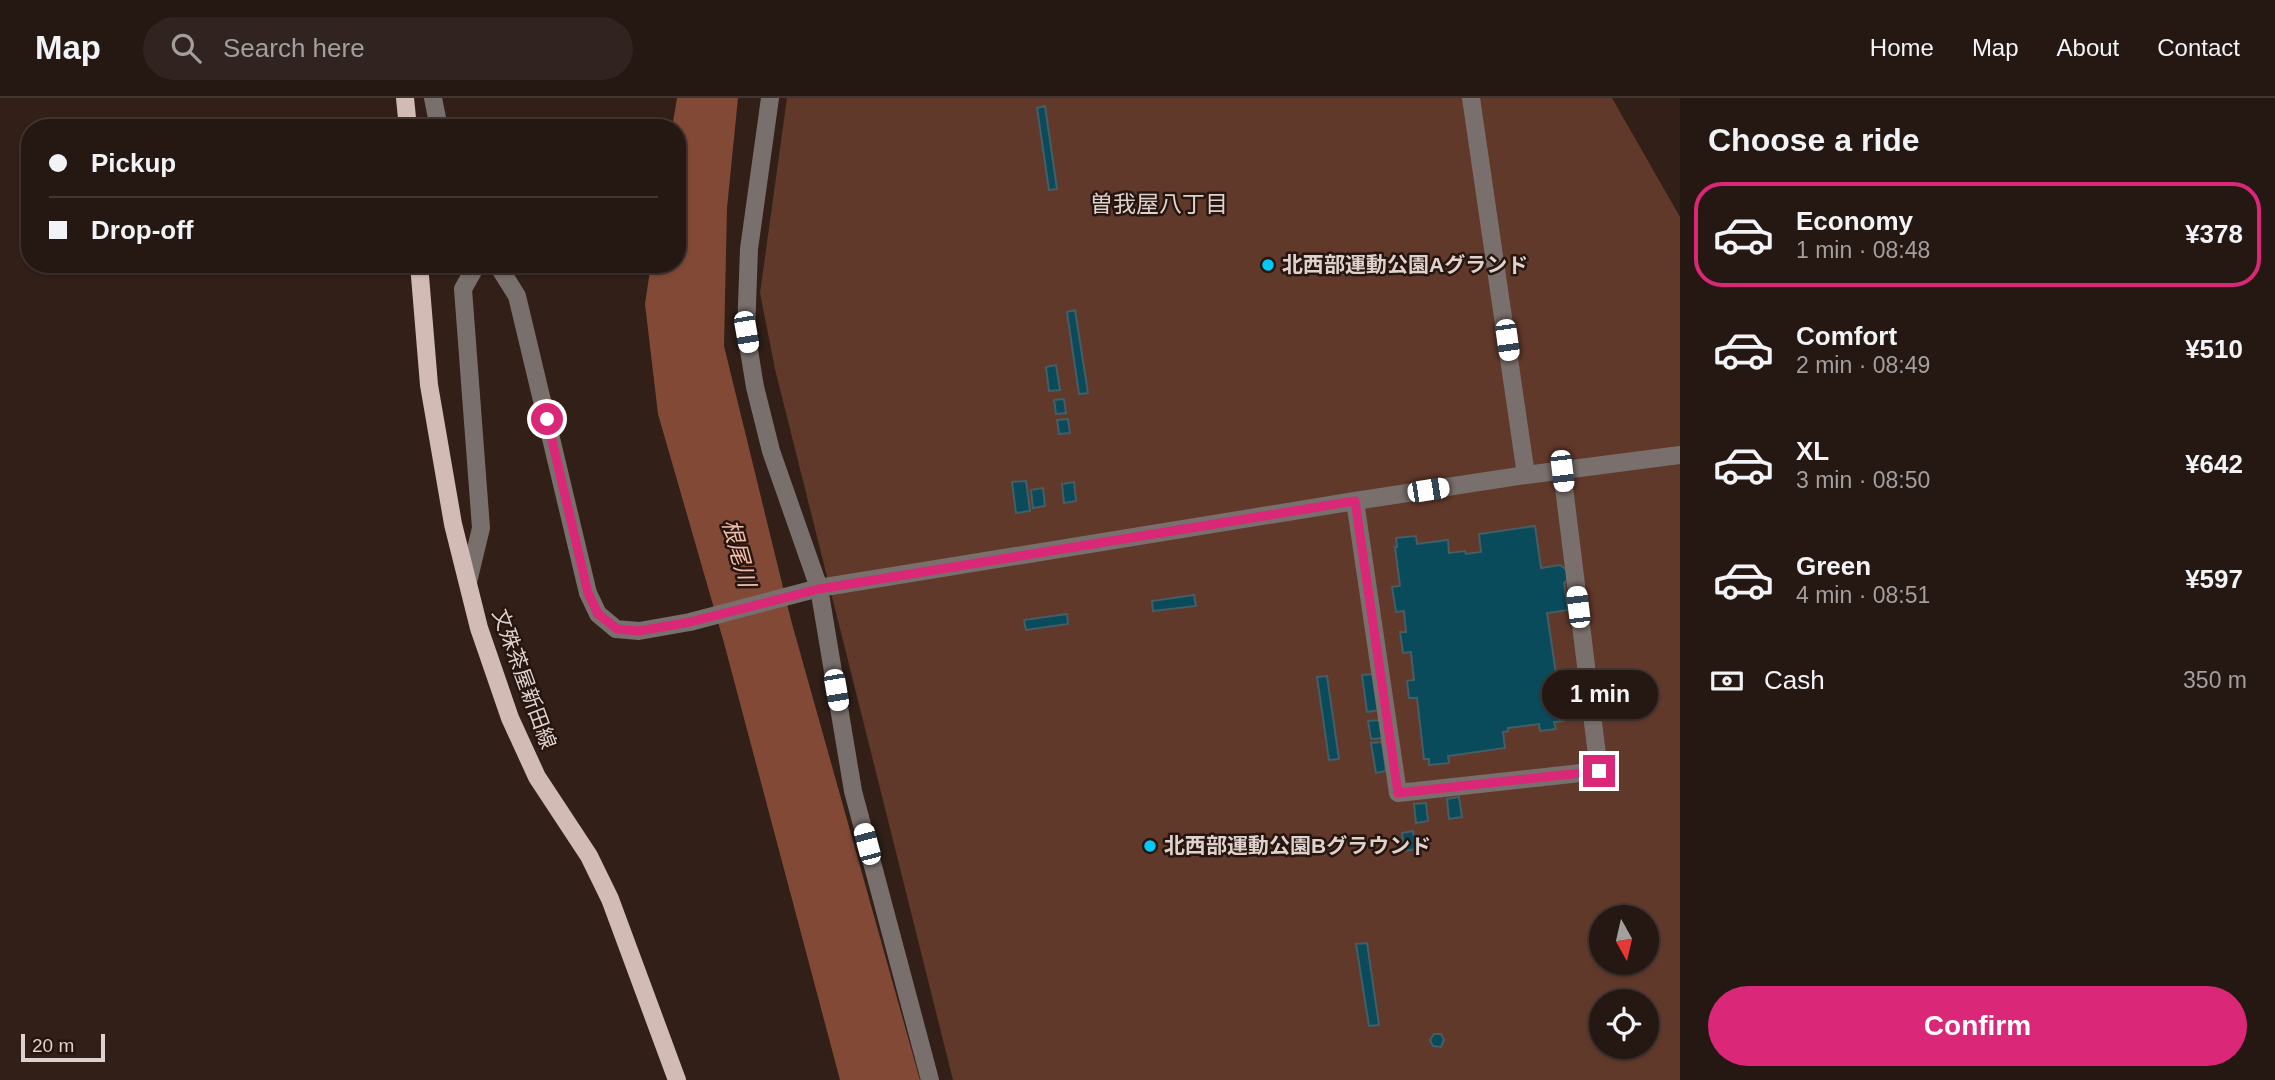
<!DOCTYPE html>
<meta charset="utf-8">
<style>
:root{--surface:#251712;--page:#312420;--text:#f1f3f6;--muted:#a39f9f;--line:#423632;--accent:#db2777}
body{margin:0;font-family:Helvetica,"Noto Sans JP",sans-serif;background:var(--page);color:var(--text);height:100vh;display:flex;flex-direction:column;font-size:26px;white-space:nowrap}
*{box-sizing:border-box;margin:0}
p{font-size:23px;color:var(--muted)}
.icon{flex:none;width:38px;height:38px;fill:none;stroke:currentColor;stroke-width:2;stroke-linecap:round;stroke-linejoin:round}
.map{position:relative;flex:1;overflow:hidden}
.details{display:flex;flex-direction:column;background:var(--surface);width:595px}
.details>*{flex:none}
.hud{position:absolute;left:21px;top:21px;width:665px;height:154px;border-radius:28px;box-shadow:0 2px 5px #0004,0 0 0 2px var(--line);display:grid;align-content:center;height:154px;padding:0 28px;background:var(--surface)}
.needle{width:46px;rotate:172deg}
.buttons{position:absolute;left:1589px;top:807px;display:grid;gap:14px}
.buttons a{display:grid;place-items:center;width:70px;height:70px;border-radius:50%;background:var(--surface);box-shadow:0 2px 5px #0004,0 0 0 2px var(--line);font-size:35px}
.scale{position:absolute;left:21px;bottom:18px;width:84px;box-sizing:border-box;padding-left:7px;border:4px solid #dfd2ce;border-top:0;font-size:19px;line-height:24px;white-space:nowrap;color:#dfd2ce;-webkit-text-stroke:5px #27150f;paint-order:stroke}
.end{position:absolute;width:32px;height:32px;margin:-16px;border:9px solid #db2777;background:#fff;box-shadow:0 0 0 4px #fff}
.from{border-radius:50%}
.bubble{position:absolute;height:49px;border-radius:24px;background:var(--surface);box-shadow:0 2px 5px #0004,0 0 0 2px var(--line);font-size:23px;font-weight:700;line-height:49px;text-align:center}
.car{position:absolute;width:21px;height:42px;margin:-21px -10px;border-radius:9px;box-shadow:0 0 5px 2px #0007;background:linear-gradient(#fff 24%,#345 0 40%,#fff 0 76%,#345 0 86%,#fff 0)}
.hud b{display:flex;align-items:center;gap:24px;height:66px;font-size:26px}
.hud b+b{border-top:2px solid var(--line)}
.hud i{width:18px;height:18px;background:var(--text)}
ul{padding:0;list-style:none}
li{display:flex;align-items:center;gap:21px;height:105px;margin:0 14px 10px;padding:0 14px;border:4px solid transparent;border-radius:28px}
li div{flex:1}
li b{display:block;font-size:26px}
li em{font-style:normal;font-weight:700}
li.on{border-color:var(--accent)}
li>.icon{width:63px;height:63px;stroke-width:1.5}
h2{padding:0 28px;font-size:32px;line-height:84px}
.pay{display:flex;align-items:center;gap:18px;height:77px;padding:0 28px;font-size:26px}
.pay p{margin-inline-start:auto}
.action{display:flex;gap:14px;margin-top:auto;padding:14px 28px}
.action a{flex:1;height:80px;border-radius:42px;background:var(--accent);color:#fff;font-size:28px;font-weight:700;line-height:80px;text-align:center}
header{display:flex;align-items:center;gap:42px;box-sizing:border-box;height:98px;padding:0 35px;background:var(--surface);border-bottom:2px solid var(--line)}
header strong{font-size:33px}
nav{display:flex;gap:38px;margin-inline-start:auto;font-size:24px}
.search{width:490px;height:63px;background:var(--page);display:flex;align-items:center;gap:18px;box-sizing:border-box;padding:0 24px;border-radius:38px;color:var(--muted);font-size:26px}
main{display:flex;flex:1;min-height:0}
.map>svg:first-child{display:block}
.green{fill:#61392b;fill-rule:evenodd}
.water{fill:#814936}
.building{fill:#094a5b;stroke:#455d65;stroke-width:2}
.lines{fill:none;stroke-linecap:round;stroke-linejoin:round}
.minor{stroke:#796f6c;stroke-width:18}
.major{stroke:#d1bbb4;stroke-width:18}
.route{stroke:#db2777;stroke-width:9}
.poi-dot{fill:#00cbf8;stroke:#27150f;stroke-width:2.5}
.labels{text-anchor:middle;stroke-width:5;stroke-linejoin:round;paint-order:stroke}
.poi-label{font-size:21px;font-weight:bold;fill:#dfd2ce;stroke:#27150f;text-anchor:start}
.street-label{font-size:21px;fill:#dfd2ce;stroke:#27150f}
.neighbourhood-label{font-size:23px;fill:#dfd2ce;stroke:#27150f}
.water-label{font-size:23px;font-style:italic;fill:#f3bdab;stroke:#27150f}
</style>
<header>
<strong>Map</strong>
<div class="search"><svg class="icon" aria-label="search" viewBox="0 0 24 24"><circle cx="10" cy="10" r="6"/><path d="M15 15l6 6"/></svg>Search here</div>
<nav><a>Home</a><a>Map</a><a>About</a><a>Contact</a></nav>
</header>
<main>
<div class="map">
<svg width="1680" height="982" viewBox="0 0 1680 982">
<rect width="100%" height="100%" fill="#311f18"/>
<path class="green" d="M787 0H1612L1680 119V982H953L775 271 760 195ZM1601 819H1647V864H1601ZM1601 903H1647V948H1601Z"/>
<path class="water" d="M677 0H738L727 110 724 248 791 522 920 982H840L724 545 658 316 645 206 651 166H677V30H672Z"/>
<path class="building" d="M1045 8 1057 91 1049 92 1037 10Z
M1075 212 1088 295 1079 296 1067 214Z
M1056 267 1060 292 1049 293 1046 269Z
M1064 301 1066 315 1056 316 1054 302Z
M1068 321 1070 335 1059 336 1057 322Z
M1026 383 1030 413 1016 415 1012 384Z
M1074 384 1076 403 1064 405 1062 386Z
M1043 390 1045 408 1033 410 1031 392Z
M1535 428 1541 470 1560 467 1568 473 1567 482 1564 485 1568 512 1547 515 1563 623 1554 624 1556 631 1540 633 1539 626 1508 630V633L1503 634 1505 650 1448 658 1449 665 1429 667V661H1424L1417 600H1409L1407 583 1414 582 1411 554 1403 555 1400 534H1406L1404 513 1396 514 1392 489 1400 488 1395 449H1397L1396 440 1416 438 1417 446 1448 442 1449 455 1465 453 1466 456 1481 454 1479 436Z
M1194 497 1196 508 1153 513 1152 503Z
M1067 516 1068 526 1026 532 1024 522Z
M1374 576 1379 612 1367 614 1362 577Z
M1327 578 1339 661 1329 662 1317 579Z
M1380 622 1383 640 1371 641 1368 623Z
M1382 644 1386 673 1376 675 1371 645Z
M1459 699 1462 719 1449 721 1447 701Z
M1426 705 1428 723 1416 725 1414 706Z
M1413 733 1416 751 1404 753 1402 735Z
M1367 845 1379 927 1369 928 1356 846Z
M1434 936H1441L1444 942 1441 949 1433 948 1430 942Z"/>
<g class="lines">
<path class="minor" d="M433 0 439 30
M770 0 749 151 746 234 755 289 771 353 819 490 853 693 930 982
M1471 0 1526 377
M497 166 517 198 588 495 598 516 616 531 639 533 690 524 819 490 1355 403 1526 377 1680 357
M1355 403 1398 695 1599 673 1562 373
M468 484 481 430 463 191 477 166"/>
<path class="major" d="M405 0 408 30
M419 166 429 287 453 426 479 530 510 620 537 679 589 758 610 801 677 982"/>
</g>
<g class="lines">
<path class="route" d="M547 321 588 495 598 516 617 531 639 533 690 524 819 491 1355 403 1398 695 1599 673"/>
</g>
<g class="poi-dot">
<circle cx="1268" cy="167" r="7"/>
<circle cx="1150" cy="748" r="7"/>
</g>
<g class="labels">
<g class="poi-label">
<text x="1282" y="174">北西部運動公園Aグランド</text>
<text x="1164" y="755">北西部運動公園Bグラウンド</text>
</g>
<g class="street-label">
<text transform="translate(524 581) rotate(70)" y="7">文殊茶屋新田線</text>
</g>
<g class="neighbourhood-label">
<text x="1159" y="114">曽我屋八丁目</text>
</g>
<g class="water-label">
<text transform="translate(739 455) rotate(75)" y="8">根尾川</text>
</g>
</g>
</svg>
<div class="buttons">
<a><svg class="needle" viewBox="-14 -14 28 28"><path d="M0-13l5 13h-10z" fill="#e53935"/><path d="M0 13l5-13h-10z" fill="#a39f9f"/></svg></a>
<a><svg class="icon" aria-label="locate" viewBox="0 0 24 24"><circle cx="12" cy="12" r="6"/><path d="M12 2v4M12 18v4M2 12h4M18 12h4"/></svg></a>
</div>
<div class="scale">20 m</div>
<i class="end from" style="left:547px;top:321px"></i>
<i class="end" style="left:1599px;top:673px"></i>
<div class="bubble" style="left:1542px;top:572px;width:116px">1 min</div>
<i class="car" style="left:746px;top:234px;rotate:170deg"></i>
<i class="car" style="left:1507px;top:242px;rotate:172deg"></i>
<i class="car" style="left:1562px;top:373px;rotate:173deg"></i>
<i class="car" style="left:1428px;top:392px;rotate:81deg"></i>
<i class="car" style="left:1578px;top:509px;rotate:353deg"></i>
<i class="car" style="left:836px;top:592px;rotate:170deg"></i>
<i class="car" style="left:867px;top:746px;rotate:345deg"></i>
<div class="hud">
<b><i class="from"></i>Pickup</b>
<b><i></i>Drop-off</b>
</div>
</div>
<section class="details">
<h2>Choose a ride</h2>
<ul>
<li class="on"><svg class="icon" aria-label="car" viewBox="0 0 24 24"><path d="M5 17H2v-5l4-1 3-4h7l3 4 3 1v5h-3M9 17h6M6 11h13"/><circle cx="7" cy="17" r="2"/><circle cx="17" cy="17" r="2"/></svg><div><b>Economy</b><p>1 min · 08:48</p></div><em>¥378</em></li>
<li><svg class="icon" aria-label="car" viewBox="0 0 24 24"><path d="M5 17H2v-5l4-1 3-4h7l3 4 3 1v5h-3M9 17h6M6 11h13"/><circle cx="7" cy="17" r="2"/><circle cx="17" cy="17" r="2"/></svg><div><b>Comfort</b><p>2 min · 08:49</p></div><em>¥510</em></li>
<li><svg class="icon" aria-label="car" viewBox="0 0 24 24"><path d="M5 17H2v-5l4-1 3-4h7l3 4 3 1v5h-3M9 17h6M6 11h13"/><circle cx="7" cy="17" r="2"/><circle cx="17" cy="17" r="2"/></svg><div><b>XL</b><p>3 min · 08:50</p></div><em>¥642</em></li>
<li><svg class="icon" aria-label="car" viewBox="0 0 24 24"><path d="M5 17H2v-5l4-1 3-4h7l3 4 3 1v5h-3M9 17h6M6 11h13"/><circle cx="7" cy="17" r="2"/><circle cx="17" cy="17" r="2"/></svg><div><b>Green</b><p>4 min · 08:51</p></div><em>¥597</em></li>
</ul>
<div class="pay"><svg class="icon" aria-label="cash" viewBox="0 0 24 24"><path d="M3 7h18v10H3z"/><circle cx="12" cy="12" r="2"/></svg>Cash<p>350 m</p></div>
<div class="action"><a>Confirm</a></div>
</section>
</main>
